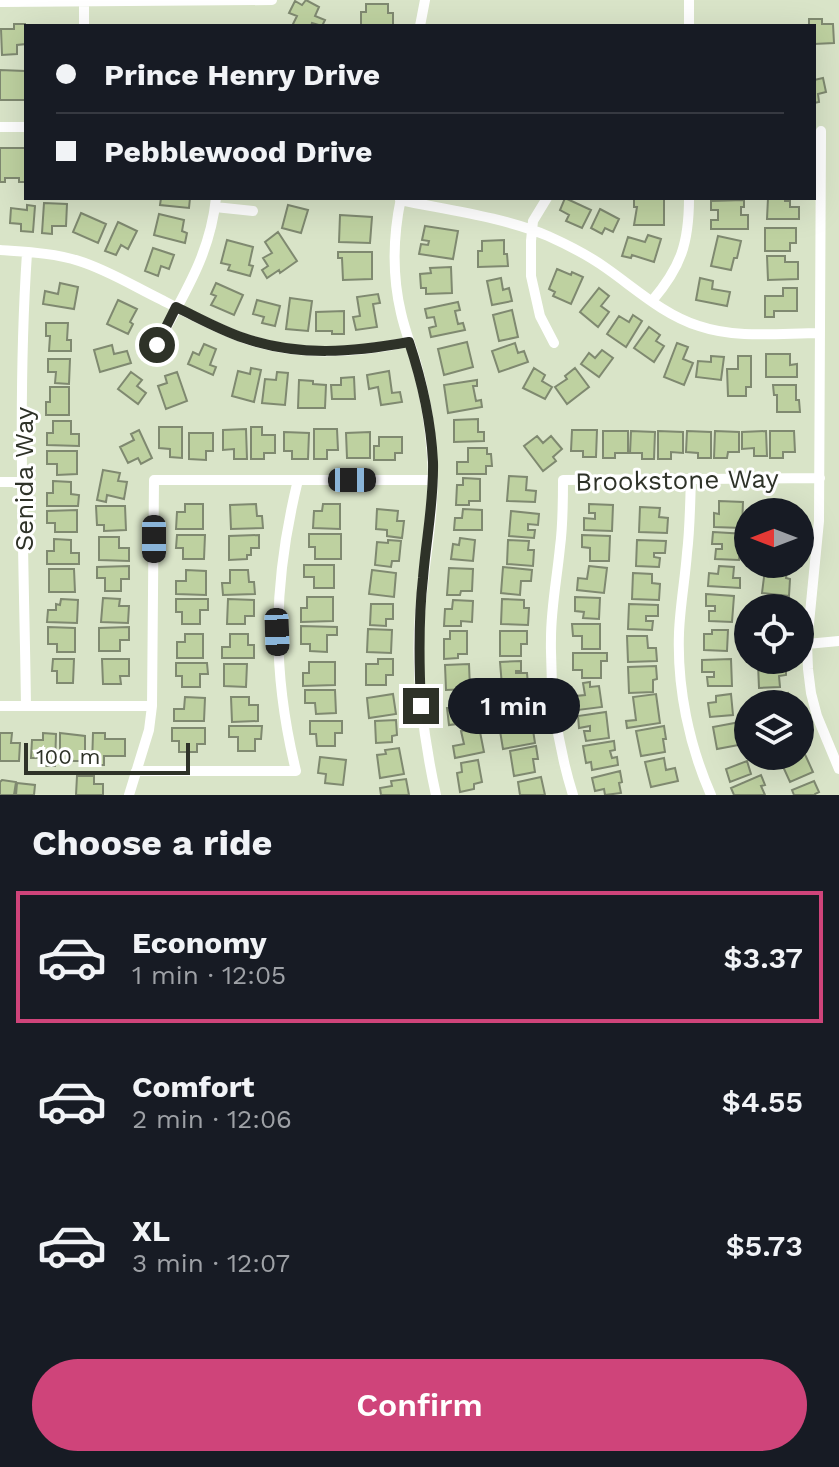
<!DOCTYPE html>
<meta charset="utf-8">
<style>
:root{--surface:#171b24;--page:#242831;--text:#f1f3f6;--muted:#9ea1a6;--line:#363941;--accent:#cf447a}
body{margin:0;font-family:"Work Sans",sans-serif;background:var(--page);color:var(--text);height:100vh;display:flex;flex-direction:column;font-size:30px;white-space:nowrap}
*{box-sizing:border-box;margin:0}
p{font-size:26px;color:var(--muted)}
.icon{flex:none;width:44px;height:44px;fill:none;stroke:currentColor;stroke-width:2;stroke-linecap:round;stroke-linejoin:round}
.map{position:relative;height:795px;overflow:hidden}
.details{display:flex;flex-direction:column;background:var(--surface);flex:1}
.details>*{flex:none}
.hud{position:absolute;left:24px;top:24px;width:792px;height:176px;border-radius:0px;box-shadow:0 8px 32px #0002;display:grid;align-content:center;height:176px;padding:0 32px;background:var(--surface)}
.needle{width:52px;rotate:270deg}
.tools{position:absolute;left:734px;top:498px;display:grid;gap:16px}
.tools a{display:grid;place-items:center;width:80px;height:80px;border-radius:50%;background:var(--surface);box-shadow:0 8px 32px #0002;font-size:40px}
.scale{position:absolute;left:24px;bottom:20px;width:166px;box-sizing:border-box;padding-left:8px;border:4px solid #2e3228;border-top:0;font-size:22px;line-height:28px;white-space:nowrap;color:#2e3228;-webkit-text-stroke:6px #fff;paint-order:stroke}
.end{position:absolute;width:36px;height:36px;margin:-18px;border:10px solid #2e3228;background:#fff;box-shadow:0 0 0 4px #fff}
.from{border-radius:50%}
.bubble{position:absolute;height:56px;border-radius:28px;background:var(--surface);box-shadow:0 8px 32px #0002;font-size:26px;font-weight:600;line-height:56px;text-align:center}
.car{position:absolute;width:24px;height:48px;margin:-24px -12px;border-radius:10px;box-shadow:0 0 6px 2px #0007;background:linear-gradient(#222 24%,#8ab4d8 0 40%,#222 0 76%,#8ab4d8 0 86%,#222 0)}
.hud b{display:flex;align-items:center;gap:28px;height:76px;font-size:30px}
.hud b+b{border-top:2px solid var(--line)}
.hud i{width:20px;height:20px;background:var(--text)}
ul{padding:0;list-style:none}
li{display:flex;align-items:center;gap:24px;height:132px;margin:0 16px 12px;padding:0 16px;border:4px solid transparent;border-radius:0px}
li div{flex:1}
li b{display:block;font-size:30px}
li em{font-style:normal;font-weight:600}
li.on{border-color:var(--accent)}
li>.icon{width:72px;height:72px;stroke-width:1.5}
h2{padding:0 32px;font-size:36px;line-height:96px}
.action{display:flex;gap:16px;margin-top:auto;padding:16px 32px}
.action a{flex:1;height:92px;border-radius:48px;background:var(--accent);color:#fff;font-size:32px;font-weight:600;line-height:92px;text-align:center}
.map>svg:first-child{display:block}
.building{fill:#bed1a0;stroke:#7f8970;stroke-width:2}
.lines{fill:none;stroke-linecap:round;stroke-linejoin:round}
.street{stroke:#fff;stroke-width:10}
.route{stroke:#2e3228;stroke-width:10}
.labels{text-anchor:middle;stroke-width:6;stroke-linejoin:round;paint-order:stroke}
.street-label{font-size:26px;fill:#2e3228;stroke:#fff}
</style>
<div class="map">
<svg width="839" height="795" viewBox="0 0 839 795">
<rect width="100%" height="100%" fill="#d9e4c8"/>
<path class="building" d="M306 0 319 7 315 16 325 20 322 26 312 23 311 26H292L297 16 289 13 295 1 302 5Z
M366 4H388V13H393V26H361V12H366Z
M809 19H822V24H833L834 43 814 44V26H809Z
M14 24H25L26 44 17 45V54L2 55 1 29H14Z
M0 70 25 71V100H0Z
M823 78 826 92 818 94 819 102 814 103V80Z
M0 148H25V182H19V178H5V182H0Z
M161 198H190L189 208 160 205Z
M565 198 591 210 582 228 566 221 569 215 560 210Z
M634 198H664V225H634L637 207H634Z
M768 198H785V201H790V207H799V219H767Z
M744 200V207H741V215H748V229H711V220H718V210H711V201Z
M44 203 67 204 66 226H52V234L42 233Z
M27 205 35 206 33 232 21 231V224L10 223 11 208 27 210Z
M288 205 308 210 301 233 282 228Z
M600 209 619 219 613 232 605 228 602 234 591 228Z
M81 213 106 224 98 243 73 232Z
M159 214 184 220 182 231 187 233 185 243 154 235Z
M340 215 372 217 370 243 339 242Z
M118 222 137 231 128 249 121 245 116 255 105 251Z
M425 226 458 231 453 259 419 254 421 244 428 245 429 241 422 240Z
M765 228H796V243H790V251H765Z
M278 232 297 261 280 273 279 270 267 278 262 270 268 266 263 258 272 253 265 242Z
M648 235 661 239 654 262 632 255 631 258 622 256 628 237 645 242Z
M718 236 741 241 737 258H734L731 270 711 266Z
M227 240 253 247 249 265 253 266 250 276 228 270 230 265 221 263Z
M504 240V254H507L508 266 478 267V251H482V241Z
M153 248 174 255 169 269 161 266 158 276 145 271Z
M338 252H372V279L343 280 342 258H338Z
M767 256H785V262H798V279L768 280Z
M451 267 452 293 426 294V288H421L420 274 431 273 430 268Z
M557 269 571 275 572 272 583 277 571 304 553 296 555 292 549 289Z
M501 278 503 290 509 288 512 301 492 305 487 281Z
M700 278 713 281 712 289 730 292 727 306 696 300Z
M60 283 78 287 74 309 43 304 45 291 58 294Z
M216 283 243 295 234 315 211 305 216 296 211 294Z
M599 288 609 296 601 306 609 312 598 327 580 312Z
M783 288H797V311H774V317H765V296H783Z
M378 294 380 303 373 304 377 327 356 330 353 317 360 316 357 297Z
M290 298 312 301 308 331 286 329Z
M118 300 137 309 130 322 133 324 128 334 107 324Z
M257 300 280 306 275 326 262 323 264 317 253 314Z
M458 302 460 310 455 311 458 324 463 323 465 330 431 337 429 328 436 326 434 317 427 318 425 309Z
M512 310 518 337 499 341 493 315Z
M344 311V334H332V331H316V312Z
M633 315 642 321 626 347 607 334 619 316 629 322Z
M46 323H68L67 340H71V351H49L50 336H46Z
M649 327 660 335 656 341 664 346 654 362 634 348Z
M467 342 473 367 444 375 438 349Z
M515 343 518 353 524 351 528 362 499 372 492 351Z
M677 343 688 347 683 359 693 363 684 385 664 377Z
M204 344 216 349 210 365 216 367 213 375 188 364 193 352 199 355Z
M112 345 114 354 127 351 131 363 100 372 94 350Z
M602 350 613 358 599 377 581 364 589 353 595 358Z
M766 354H790V365L797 364V377H766Z
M711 356 724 357 721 380 696 377 698 361 711 362Z
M738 356H751V387H746V396H728L727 369H738Z
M48 359H70L69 384 55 383 56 372H48Z
M251 368 261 370 254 402 232 396 238 371 250 374Z
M534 368 545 375 542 381 552 387 545 399 523 388Z
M575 368 589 387 567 404 555 387 567 379 565 376Z
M389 371 392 393 400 392 402 402 381 405 378 387 369 389 367 375Z
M131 372 142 380 137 386 146 393 138 404 118 389Z
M177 372 187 401 166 409 158 386 167 383 165 376Z
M277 372 288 373 285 405 262 403 265 379 276 380Z
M354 377 355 399H332L331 385H341V378Z
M299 380 313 381V384L326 385 325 408H298Z
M477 380V386H473L476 401 481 400 482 407 448 413 444 385Z
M773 385H796V400H799L800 412H777V395H774Z
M50 387H69V415H46V402H50Z
M478 419V432H484V441L454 442V420Z
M53 421H71V434H79V446L47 445V433H53Z
M159 427H182V458L170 457V449L159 448Z
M251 427H262V435H275V453H264V459H251Z
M246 429 247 459H234V449L223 450V430Z
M314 429H337L338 450H327V459H314Z
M139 430 152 458 141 464 138 458 128 463 120 447 134 440 131 434Z
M572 430H597L596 457H583V451H571Z
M603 431H628V453H615V458H603Z
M631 431 655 432 654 459H642V453H630Z
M658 431 683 432V453L671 452V459H658Z
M687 431 711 432V458H698V453L686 452Z
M715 431 739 432V452H728L727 458H714Z
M766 431 767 456H754V448L742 449V432Z
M770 431H794L795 452H783V458H770Z
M284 432 309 433 308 459H292V451H284Z
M370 432V458H347L346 433Z
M189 433H213V451H206V460L189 459Z
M537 436 543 443 551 436 562 449 553 457 556 461 543 471 524 446Z
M379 437H402V453H395V460H374V446H379Z
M468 448H487V454H491L492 466H486V474H457V462H468Z
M47 451H77V474L57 475V464H47Z
M103 470 120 473 118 481 127 482 124 499 107 495 106 502 97 500Z
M509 476 527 477 526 490 536 491 535 502 507 501Z
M463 478 480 479V501H469V505H456L457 485H463Z
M53 481 71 482V494L79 495 78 506H47V493H53Z
M719 501 743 502 742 528 714 527V513L719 514Z
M185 504H203V529H176L177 512H185Z
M256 504 257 516H262L263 528 231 529 230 505Z
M323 504H340V529L313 528 314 511H322Z
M589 504 613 505 612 531 584 530V518L595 519V513H589Z
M770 505 794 506V512H769Z
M96 506H125L126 530 104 531V525H97Z
M640 507 660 508 659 517 668 518 667 533 639 532Z
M377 509 398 511 397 521H404L402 538 387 536V530L376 529Z
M463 509 482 510V530H454L455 518H462Z
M77 510V532H55V523H47V511Z
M511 511 539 514 538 525 528 524V530H535L534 538 509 536Z
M713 532 746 534V547L740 546 739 560 715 559 716 549H722V544H712Z
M309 534H341V559H315V547H309Z
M177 535H205L204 559H183V548H176Z
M259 535V548H251V555H247V559L229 560V536Z
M582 535 610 536 609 561H590V548L582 547Z
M99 537H119V548H129V561L99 560Z
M460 538 475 540 473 561 451 559 453 544 459 545Z
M54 539 71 540V553H79V564H47V551H54Z
M388 540 401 541 399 561H392L391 567 375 565 377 542 388 543Z
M508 540 529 541 528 550H534L533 566 507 564Z
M637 540 666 541 665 553H654V557L660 558 659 567 636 566Z
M304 565H334V588H314V577H304Z
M129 566V579H121V591H105V578H97V567Z
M589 566 607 568 604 593 577 590 578 578 587 579Z
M719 566 734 567 733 578H740V588L708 586 709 573 718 574Z
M503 567 532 570 531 581H521L520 595 501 593Z
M449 568 473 569 472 591H461L460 595H447Z
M49 569H74L75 592H49Z
M765 569 787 571 786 578 790 579 789 596 762 593Z
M186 570 206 571V595L176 594V581H186Z
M230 570H248L249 582H254L255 594 223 595 222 583H230Z
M372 570 396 573 394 597 369 594Z
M633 573 652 574V583L660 584 659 600 632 599Z
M706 594 734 596 732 622 709 621V611H715V606H706Z
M307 597H333V621L301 622V608H307Z
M575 597 600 598 599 619 583 618 584 612 575 611Z
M103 598 120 599 119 606H129L128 623 101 622Z
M61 599 78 600 77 623 47 622 48 610H56V604L60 605Z
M176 599H208V610H200V624H182V612H176Z
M228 599 254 600V616H245V624H227Z
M502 599 524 600V608H529L528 625 501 624Z
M453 600 473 601 472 622 461 621V626H444L445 609H452Z
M759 600 787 601V608H759Z
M371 604H393V619H386V626L370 625Z
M629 604 658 605V616H646V621H653L652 630 628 629Z
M572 624H600V649H582V636H573Z
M301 626 337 627V635H327V652L310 651V644H301Z
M48 627 75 628V652H57V644H48Z
M129 627V640H120V651H99V628Z
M368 629 392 630 391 653 367 652Z
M712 630H728L727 651 704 650V634H712Z
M450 631H467V654H458V658L444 659V639H450Z
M500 631H527V644H521V656H500Z
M185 634H203V658H177V642H185Z
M230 634H248V645H254V658H222V647H230Z
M627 636H647L648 648H656L657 661 628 662Z
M573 653H607V661H601V678H582V670H573Z
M53 659H74L73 683H57V671H52Z
M102 659H129V676H120L121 684H103Z
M378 659H393V675H386V685H366V664H378Z
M731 659 732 686H708L707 677H714V672H702V660Z
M521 661V671H516V673H527L528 685 502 686 500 662Z
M309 662H335V685L303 686V673H309Z
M176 663H207L208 674H200V687H182V676H176Z
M786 663V675L779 676 780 687 759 688 758 664Z
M224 664H247L246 687 224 686Z
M469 664 470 689 446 690 445 665Z
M656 666 657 679 653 680V692L629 693 628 667Z
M590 682V687L599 686 602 707 578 710 576 696 585 695 583 683Z
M528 689 529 702H524L525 714 504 716 501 692Z
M305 690H335L336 713 316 714 315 703H305Z
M788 693 790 704H764L763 698Z
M393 694 396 714 369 718 367 698Z
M656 694 660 723 627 728 626 721 636 720 633 697Z
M731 694 733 715 710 717 708 703 716 702V696Z
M472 696 474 717 464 718V723L449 725 447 708H454L453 698Z
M185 697 205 698 204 721H174V709H184Z
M231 697H249V705H258V721L232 722Z
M606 712 609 738 586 741 584 731H590V726L579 728 578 716Z
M396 720 397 735 392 736V742L376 743 375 721Z
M526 720 528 731 533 730 535 743 503 749 500 731 506 730 505 723Z
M310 721H342V733H335V746H317L316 734H310Z
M740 722 744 744 717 749 713 727Z
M229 726H262L261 739H255V751H238V737H229Z
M664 726 666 739H663L665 752 641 756 636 731Z
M479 727 484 752 455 758 453 746 464 744 461 731Z
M172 728H205V744H197V752H179V741H172Z
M0 733H12L11 743H20L19 761H0Z
M43 733 56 734 55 766H44V758H31L32 740H43Z
M60 733 85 736V761H60Z
M93 733H105V739H125V756H104V765H92Z
M614 741 615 750 610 751 612 758 617 757 618 765 592 770 591 762 586 763 583 746Z
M536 746 538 759H533L535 772 514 776 510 751Z
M399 748 404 774 380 778 377 755 386 754 385 750Z
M803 750 813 772 790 782 780 760 789 756H800V751Z
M320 757 346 760 343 785 325 783 326 774 318 773Z
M664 758 666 770 675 768 678 781 651 787 645 762Z
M478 760 482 782 474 784V789L460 792 457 773 462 772 461 763Z
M747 761 751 774 730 782 726 769Z
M620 771 622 782 619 783 621 793 605 795 604 789 595 791 592 778Z
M761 775 765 785 761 786 765 795H734L731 788Z
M77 776H94V784H103V795H76Z
M541 777 545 795H520L518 782Z
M406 779 409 795H381L380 788 392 786 391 781Z
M2 780 16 782 14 795H0V782Z
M814 781 819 792 815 794V795H794L792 790Z
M17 783 35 785 34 795H16Z"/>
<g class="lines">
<path class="street" d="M0 2 272 0
M84 26V0
M420 26 425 0
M689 26V0
M0 127H26
M821 131 819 521 807 644 808 669 811 693 817 716 839 769
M401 198C393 236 392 275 401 313 405 331 412 348 417 366 425 395 430 425 432 456 436 509 424 561 420 613 415 674 423 736 436 795
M547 198 533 221 531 241V276L540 316 554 343
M400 200C448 210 503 217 548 236 568 245 588 255 606 268 636 289 664 315 699 326 737 339 781 333 820 333
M215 207 253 211
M0 250C26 252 54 253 79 261 108 270 135 287 162 300 189 314 217 329 246 339 300 357 354 353 409 342
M652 301C681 267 689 243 689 198
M157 345C183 295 210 256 216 198
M691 479C690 504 690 529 687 553 685 580 680 606 679 633 677 688 689 745 711 795
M0 482H23
M807 644 839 641
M0 706H152
M26 706C24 556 17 402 27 253
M136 771H296C271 669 273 582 298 480
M129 795 149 730 152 706 154 480H433
M573 795C557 744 550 692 551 638 551 608 557 578 560 547 563 525 563 503 563 480L820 478"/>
</g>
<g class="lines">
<path class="route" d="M157 345 176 307C199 318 220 330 244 338 299 357 354 352 409 342 422 381 431 421 433 462 434 502 426 539 423 578 418 621 419 663 421 706"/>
</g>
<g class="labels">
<g class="street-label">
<text transform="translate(24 479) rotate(-90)" y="9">Senida Way</text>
<text transform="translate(677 480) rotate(-1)" y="9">Brookstone Way</text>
</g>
</g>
</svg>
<div class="tools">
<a><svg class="needle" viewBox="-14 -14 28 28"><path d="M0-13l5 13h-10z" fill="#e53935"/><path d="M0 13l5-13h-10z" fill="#9ea1a6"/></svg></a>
<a><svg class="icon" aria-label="locate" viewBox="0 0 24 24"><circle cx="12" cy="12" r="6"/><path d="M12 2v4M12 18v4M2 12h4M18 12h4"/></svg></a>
<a><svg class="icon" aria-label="layers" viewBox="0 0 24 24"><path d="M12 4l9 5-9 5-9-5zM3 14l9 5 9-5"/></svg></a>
</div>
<div class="scale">100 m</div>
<i class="end from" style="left:157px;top:345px"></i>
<i class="end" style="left:421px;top:706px"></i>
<div class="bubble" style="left:448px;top:678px;width:132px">1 min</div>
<i class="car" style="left:352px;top:480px;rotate:90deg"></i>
<i class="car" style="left:154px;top:539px;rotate:180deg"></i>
<i class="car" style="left:277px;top:632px;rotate:178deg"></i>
<div class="hud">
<b><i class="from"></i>Prince Henry Drive</b>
<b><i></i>Pebblewood Drive</b>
</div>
</div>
<section class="details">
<h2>Choose a ride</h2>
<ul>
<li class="on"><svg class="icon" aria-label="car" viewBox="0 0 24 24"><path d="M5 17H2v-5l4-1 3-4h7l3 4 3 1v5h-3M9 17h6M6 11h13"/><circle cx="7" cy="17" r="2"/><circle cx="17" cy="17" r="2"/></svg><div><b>Economy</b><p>1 min · 12:05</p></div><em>$3.37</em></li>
<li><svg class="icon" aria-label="car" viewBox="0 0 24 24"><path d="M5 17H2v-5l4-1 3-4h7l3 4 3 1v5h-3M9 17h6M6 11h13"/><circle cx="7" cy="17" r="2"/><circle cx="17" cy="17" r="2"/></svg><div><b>Comfort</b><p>2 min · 12:06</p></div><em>$4.55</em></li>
<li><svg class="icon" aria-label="car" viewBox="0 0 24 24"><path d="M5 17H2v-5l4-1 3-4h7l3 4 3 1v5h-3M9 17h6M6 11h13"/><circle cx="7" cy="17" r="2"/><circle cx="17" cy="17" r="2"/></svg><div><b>XL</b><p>3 min · 12:07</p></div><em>$5.73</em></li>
</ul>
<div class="action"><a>Confirm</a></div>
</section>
